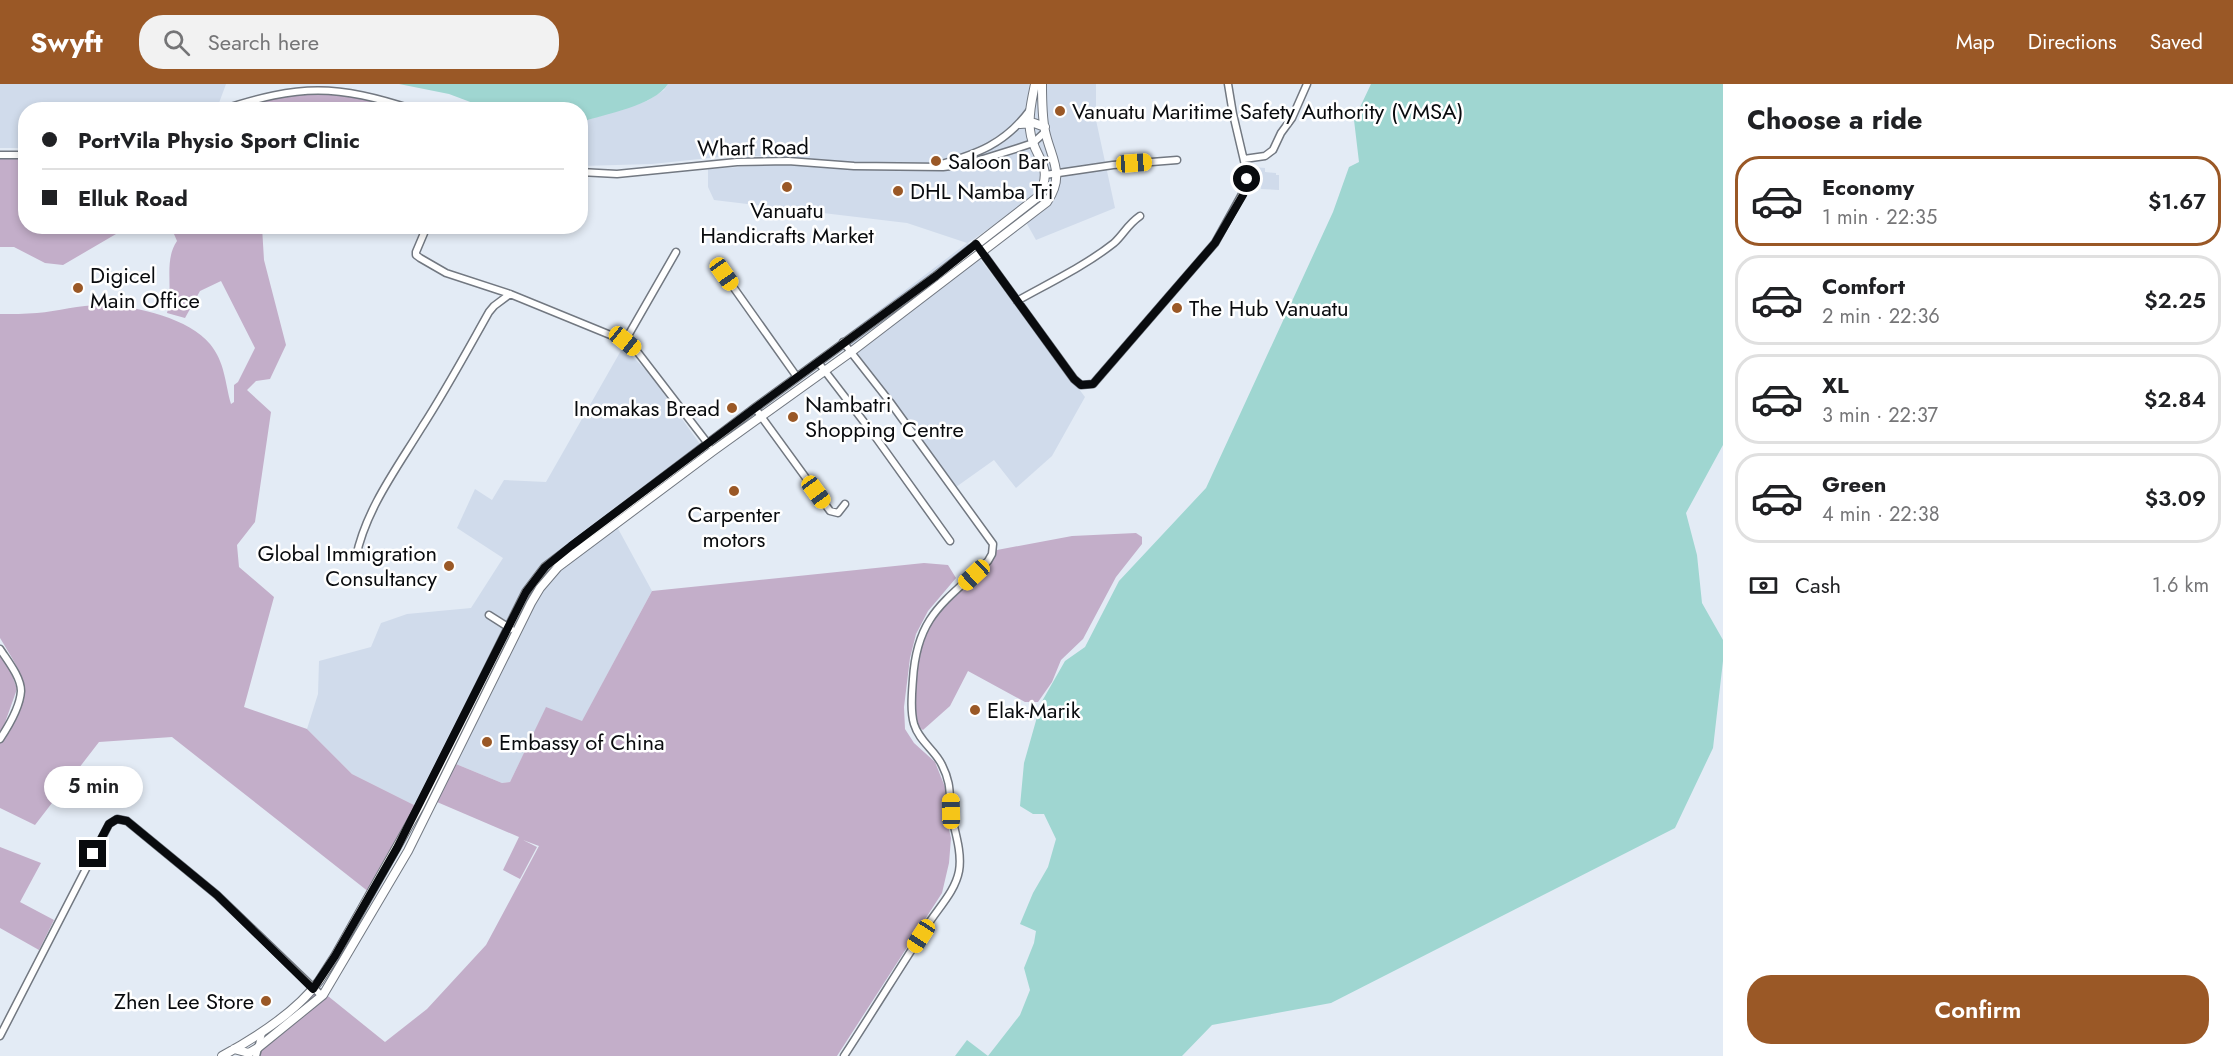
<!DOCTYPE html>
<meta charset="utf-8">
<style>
:root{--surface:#fff;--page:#f2f2f2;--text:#202124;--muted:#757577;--line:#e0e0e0;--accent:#9a5826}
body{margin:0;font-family:Jost,sans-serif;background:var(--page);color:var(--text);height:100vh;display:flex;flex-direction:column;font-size:22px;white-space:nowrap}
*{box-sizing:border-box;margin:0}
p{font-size:20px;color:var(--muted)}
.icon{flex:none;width:33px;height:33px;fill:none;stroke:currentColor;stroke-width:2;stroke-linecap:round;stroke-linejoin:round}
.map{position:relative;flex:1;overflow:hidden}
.side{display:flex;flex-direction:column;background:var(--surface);width:510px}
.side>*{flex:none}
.banner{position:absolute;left:18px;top:18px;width:570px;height:132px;border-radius:24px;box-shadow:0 3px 9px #0003;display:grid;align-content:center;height:132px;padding:0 24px;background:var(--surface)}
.end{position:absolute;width:27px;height:27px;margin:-14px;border:8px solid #090b0e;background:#fff;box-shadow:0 0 0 3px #fff}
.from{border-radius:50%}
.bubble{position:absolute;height:42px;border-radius:21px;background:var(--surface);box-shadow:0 3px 9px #0003;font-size:20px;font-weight:600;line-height:42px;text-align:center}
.car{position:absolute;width:18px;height:36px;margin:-18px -9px;border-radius:8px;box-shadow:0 0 4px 2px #0007;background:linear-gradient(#f5c518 24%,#345 0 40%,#f5c518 0 76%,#345 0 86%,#f5c518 0)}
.banner b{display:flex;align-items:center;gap:21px;height:57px;font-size:22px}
.banner b+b{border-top:2px solid var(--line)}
.banner i{width:15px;height:15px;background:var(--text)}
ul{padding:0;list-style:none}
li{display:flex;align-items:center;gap:18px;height:90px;margin:0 12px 9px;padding:0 12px;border:3px solid var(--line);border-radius:24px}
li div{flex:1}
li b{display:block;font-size:22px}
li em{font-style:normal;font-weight:600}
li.selected{border-color:var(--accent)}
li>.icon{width:54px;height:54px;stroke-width:1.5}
h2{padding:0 24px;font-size:27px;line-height:72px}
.pay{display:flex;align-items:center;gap:15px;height:66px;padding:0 24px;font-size:22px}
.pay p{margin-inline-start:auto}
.button{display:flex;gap:12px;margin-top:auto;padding:12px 24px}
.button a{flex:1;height:69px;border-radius:24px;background:var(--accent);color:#fff;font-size:24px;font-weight:600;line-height:69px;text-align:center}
header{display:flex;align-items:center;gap:36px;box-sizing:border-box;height:84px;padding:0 30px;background:var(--accent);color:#fff}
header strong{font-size:28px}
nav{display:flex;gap:33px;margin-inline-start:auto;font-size:21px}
.search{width:420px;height:54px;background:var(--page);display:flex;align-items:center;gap:15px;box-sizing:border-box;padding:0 21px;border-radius:24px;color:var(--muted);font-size:22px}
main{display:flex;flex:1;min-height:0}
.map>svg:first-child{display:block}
.built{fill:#d0dbeb}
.green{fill:#c3aec9}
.water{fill:#9fd6d1}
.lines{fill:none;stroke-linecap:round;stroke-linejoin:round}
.minor-casing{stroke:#727881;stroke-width:9}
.tertiary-casing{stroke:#727881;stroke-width:10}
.minor{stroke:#fff;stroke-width:6}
.tertiary{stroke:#fff;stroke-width:8}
.route{stroke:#090b0e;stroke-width:8}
.poi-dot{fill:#9a5826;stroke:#fff;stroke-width:2}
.labels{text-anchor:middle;stroke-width:5;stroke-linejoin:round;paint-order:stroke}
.poi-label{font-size:22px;fill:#090b0e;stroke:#fff;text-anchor:start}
.street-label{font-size:22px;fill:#090b0e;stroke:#fff}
</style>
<header>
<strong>Swyft</strong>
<div class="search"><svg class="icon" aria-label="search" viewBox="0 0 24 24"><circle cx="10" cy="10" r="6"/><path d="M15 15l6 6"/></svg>Search here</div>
<nav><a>Map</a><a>Directions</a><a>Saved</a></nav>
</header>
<main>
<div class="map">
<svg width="1723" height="972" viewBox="0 0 1723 972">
<rect width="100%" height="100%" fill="#e3ebf5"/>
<path class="built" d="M0 0H226L219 19 196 25 26 26 25 64H0Z
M668 0H1029L1028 16 1041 0H1096V36L1115 124 1036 156 1018 124 968 159 1085 313 1052 372 1016 404 994 376 956 403 845 252 967 159 907 139 714 116 708 103V85L771 81 772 73 738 71 652 80 581 82V38L647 17 664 6Z
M1254 83 1265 84V88L1276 89V91H1279V106L1261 105 1262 89H1254Z
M623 263 648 288 700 360 609 428 652 507 582 638 546 624 510 698 502 699 444 675 420 724 352 690 307 645 318 610 319 577 371 563 381 539 387 537 407 530 471 524 503 474 457 444 475 405 492 416 504 396 546 398Z"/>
<path class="green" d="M321 2 345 5 395 18 369 26H213L270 10Z
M0 69 25 70 26 142 128 143 63 181 45 179 14 163H0Z
M137 143H262L264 176 286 261 270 295 256 297 247 306 271 328 255 438 237 461 239 483 274 513 244 623 307 645 352 690 420 724 374 812 172 653 99 658 35 741 0 724V569L12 591 17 605 2 647 9 649C30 599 27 599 0 554V230C12 230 25 230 37 229 59 227 83 220 105 221 137 222 190 235 210 260 225 278 225 299 231 320L234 318V301L238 298 255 264 221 197 200 207 185 234 167 229C174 206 163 177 177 157L171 143Z
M1136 449 1142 453V460L1116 493 1083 555 1061 576 1052 598 1038 618H1025L968 587 950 622 923 646 916 641C911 611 915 559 935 534 942 524 953 516 961 507 975 494 989 483 997 466L1072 452Z
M924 479 948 481 956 494 928 527 916 550 910 574 904 623 905 645 914 659 935 678 945 703V729L951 754 949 779 942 809 837 972H260L263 949 318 904 385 958 427 925 486 861 539 762 523 756 537 763 520 795 503 786 519 753 437 718 456 680 502 699 510 698 546 623 582 637 652 507Z
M0 763 41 779 20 818 54 836 39 866 0 844Z"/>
<path class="water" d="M399 0H668C654 22 605 30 581 38L580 26 489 25 449 10Z
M1371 0H1723V361L1686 429 1697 471 1702 519 1723 556V577L1713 664 1675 744 1331 919 1212 941 1182 972H955L967 956 988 972 1020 931 1030 906 1024 884 1034 859 1036 847 1020 840 1033 809 1048 783 1056 755 1044 730H1033L1020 722 1024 679 1041 619 1065 577 1085 563 1119 497 1206 404 1333 128 1349 83 1359 78 1354 36Z"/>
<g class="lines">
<defs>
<path id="minor" d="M221 26C301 0 335 0 415 26
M0 71H26
M1244 75 1265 72 1273 66 1281 49 1292 34 1307 0
M938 81C977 70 1005 60 1030 26
M580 88 617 90 737 78 788 77 854 82 943 83 967 80 1018 64 1033 59 1045 48
M1045 91 1113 81 1177 76
M427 142 416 168V171L420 174 446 189 510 210 625 257 636 266 709 361
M976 160 1074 295 1081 301 1093 300 1215 159 1246 103 1245 81 1233 30 1228 0
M724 190 797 293
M1017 217C1049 199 1085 182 1114 159 1124 150 1127 141 1140 132
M625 257 676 168
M843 258 890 318 993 460 992 470 988 477C945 518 917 531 913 595 912 609 910 626 914 640 919 657 935 666 942 681 953 703 948 712 952 734 956 751 962 770 959 787 955 808 938 824 927 842 899 885 872 929 844 972
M818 278 874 351 950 457
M755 324 830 427 838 429 845 420
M356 473C366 425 397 384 422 343 446 306 467 267 489 228L494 222 510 210
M489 531 511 545
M0 565C7 576 21 593 21 607 20 623 8 643 0 655
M0 952 109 740 117 735 127 737 217 811 322 912
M256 972 262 949"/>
<path id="tertiary" d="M1020 40 1034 39 1045 43
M234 965 249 969 259 963 323 911 408 767 531 519 540 504 558 483 713 367 851 268 1047 118C1066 90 1051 75 1045 47 1042 32 1042 15 1042 0
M222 972C255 954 297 927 319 897L335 872 420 722 526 508 545 483 755 324 936 192 1039 112C1055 79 1033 75 1030 46 1028 31 1032 15 1035 0"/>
</defs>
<use href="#minor" class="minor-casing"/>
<use href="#tertiary" class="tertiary-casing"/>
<use href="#minor" class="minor"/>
<use href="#tertiary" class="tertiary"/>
</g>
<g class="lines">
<path class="route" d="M93 770 109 740 117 735 127 737 217 811 313 905 335 872 397 764 526 508 545 483 571 462 755 324 936 192 976 160 1074 295 1081 301 1093 300 1215 159 1243 111 1246 103 1247 95"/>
</g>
<g class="poi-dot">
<circle cx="1060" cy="27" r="6"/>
<circle cx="936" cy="77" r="6"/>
<circle cx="787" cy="103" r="6"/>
<circle cx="898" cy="107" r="6"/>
<circle cx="78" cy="204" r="6"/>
<circle cx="1177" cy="224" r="6"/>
<circle cx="732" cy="324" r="6"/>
<circle cx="793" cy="333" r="6"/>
<circle cx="734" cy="407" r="6"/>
<circle cx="449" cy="482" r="6"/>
<circle cx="975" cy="626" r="6"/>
<circle cx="487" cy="658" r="6"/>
<circle cx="266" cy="917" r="6"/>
</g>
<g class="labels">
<g class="poi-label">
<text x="1072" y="35">Vanuatu Maritime Safety Authority (VMSA)</text>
<text x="948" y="85">Saloon Bar</text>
<text x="910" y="115">DHL Namba Tri</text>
<text x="787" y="134" text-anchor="middle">Vanuatu<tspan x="787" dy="25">Handicrafts Market</tspan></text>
<text x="90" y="199">Digicel<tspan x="90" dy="25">Main Office</tspan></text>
<text x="1189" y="232">The Hub Vanuatu</text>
<text x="805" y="328">Nambatri<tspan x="805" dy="25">Shopping Centre</tspan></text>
<text x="720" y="332" text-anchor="end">Inomakas Bread</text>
<text x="734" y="438" text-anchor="middle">Carpenter<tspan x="734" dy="25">motors</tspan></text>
<text x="437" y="477" text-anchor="end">Global Immigration<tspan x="437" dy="25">Consultancy</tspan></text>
<text x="987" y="634">Elak-Marik</text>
<text x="499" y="666">Embassy of China</text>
<text x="254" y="925" text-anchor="end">Zhen Lee Store</text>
</g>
<g class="street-label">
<text transform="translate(753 63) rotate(-1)" y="8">Wharf Road</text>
</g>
</g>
</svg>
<i class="end from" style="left:1247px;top:95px"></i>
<i class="end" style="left:93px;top:770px"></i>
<div class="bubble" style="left:44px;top:682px;width:99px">5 min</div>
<i class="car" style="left:1134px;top:79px;rotate:86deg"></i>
<i class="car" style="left:724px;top:190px;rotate:145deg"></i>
<i class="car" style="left:625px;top:257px;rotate:129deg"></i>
<i class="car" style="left:816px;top:408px;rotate:144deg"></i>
<i class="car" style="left:974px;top:491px;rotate:227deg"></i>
<i class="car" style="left:951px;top:727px;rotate:359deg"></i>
<i class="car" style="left:921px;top:852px;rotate:213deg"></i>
<div class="banner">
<b><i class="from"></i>PortVila Physio Sport Clinic</b>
<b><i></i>Elluk Road</b>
</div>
</div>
<section class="side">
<h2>Choose a ride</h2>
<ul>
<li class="selected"><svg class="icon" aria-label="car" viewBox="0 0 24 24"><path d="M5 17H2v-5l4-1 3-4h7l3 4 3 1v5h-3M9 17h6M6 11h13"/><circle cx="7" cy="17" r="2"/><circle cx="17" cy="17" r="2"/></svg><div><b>Economy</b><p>1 min · 22:35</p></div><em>$1.67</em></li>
<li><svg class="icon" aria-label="car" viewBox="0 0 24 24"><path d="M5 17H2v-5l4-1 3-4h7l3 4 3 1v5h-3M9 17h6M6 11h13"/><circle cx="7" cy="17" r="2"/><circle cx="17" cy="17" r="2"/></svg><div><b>Comfort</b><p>2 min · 22:36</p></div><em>$2.25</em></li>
<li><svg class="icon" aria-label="car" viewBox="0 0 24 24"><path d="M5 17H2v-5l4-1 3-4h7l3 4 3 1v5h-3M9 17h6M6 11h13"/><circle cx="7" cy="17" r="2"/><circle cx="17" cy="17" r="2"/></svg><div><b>XL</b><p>3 min · 22:37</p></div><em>$2.84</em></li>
<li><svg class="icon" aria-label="car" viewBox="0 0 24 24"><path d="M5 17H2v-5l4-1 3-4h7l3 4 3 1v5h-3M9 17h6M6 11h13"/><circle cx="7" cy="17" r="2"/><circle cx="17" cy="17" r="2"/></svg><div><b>Green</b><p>4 min · 22:38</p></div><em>$3.09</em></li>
</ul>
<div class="pay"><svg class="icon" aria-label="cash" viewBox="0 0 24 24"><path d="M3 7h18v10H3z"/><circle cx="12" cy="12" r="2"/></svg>Cash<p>1.6 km</p></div>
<div class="button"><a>Confirm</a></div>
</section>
</main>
